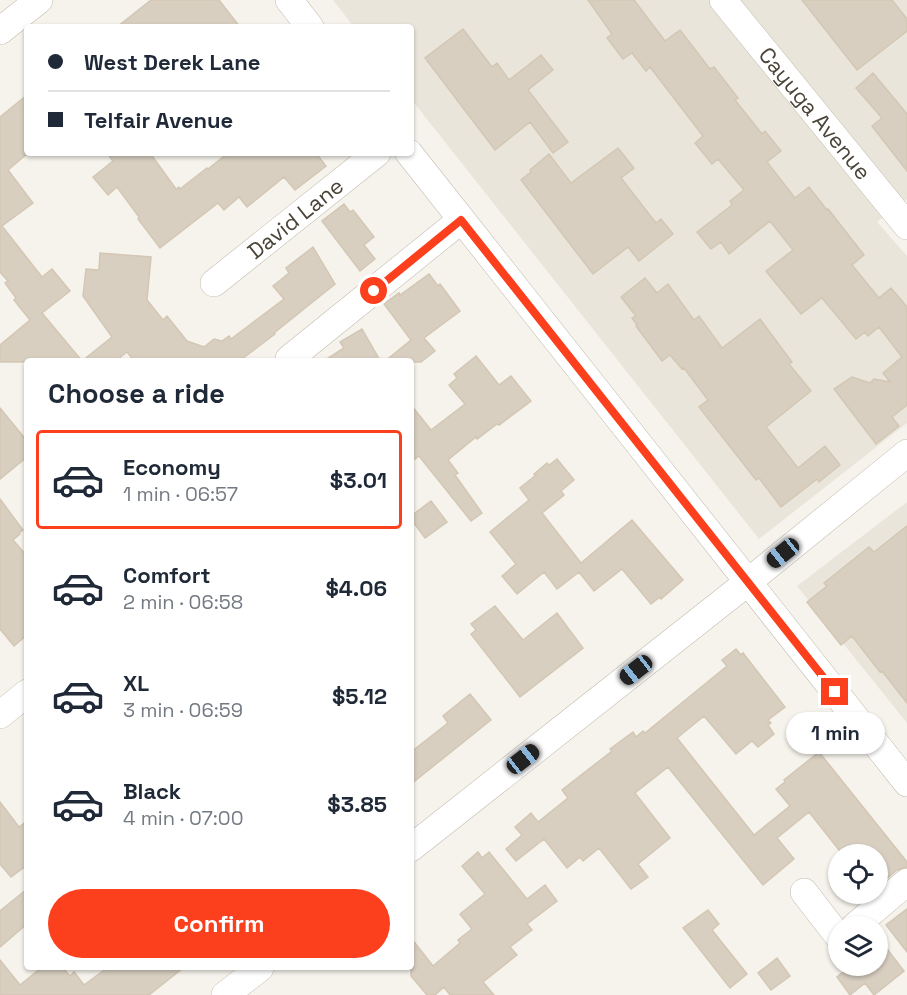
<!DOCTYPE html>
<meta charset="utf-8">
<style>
:root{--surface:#fff;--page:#f2f2f3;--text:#1f2937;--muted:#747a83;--line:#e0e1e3;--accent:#fc3f1d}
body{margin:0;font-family:"Space Grotesk",sans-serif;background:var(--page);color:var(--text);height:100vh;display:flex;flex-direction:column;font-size:22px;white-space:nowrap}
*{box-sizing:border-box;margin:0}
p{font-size:20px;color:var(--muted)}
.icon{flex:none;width:33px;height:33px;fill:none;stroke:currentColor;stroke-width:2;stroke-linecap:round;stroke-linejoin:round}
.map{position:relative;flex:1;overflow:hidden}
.sheet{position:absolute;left:24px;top:358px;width:390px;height:612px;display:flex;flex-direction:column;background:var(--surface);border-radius:6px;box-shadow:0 2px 4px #0004}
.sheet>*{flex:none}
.guide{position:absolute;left:24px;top:24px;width:390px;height:132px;border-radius:6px;box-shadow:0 2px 4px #0004;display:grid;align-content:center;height:132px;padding:0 24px;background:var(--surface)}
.buttons{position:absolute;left:828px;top:844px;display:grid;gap:12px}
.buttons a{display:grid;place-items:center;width:60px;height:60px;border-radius:50%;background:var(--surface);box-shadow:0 2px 4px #0004;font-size:30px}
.end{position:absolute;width:27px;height:27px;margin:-14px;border:8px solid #fc3f1d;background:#fff;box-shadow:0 0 0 3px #fff}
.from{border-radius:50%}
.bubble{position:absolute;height:42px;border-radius:21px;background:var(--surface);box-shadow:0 2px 4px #0004;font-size:20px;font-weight:600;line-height:42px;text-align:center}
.car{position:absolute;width:18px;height:36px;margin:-18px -9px;border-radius:8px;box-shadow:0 0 4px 2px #0007;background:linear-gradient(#222 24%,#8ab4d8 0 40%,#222 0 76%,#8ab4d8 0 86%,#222 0)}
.guide b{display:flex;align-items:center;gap:21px;height:57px;font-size:22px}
.guide b+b{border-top:2px solid var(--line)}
.guide i{width:15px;height:15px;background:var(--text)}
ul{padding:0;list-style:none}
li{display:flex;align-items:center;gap:18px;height:99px;margin:0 12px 9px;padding:0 12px;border:3px solid transparent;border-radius:6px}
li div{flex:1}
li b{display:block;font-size:22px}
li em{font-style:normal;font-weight:600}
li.active{border-color:var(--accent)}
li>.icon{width:54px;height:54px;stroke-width:1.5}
h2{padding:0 24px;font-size:27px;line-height:72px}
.action{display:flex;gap:12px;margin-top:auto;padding:12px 24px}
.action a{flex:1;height:69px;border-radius:36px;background:var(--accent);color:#fff;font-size:24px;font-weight:600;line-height:69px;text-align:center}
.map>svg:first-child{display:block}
.residential{fill:#eae5da}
.building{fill:#d8cfc1;stroke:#d3c7b4;stroke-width:1.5}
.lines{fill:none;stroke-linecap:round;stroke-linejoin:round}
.minor-casing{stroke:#c2bbae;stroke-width:28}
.minor{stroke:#fff;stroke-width:27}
.route{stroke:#fc3f1d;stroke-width:8}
.labels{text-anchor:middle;stroke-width:4.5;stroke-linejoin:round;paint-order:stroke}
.street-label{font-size:22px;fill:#4b4439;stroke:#fff}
</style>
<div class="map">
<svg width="907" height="995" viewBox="0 0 907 995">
<rect width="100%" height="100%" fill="#f6f3ec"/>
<path class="residential" d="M333 0H907V199L877 222 907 256V423L759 539 411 99V27H354Z
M907 502V723L797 586Z"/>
<path class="building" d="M151 0H219L240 27H117Z
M588 0H634L665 41 680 30 710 69 714 67 738 98 735 100 762 134 765 131 781 151 767 162 795 198 809 187 827 210 828 209 864 255 852 265 879 298 891 288 907 307V405L892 417 899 426 876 444 834 389 852 377 870 383 874 379 890 382 883 373 902 357 879 327 868 336 865 332 856 339 822 298 801 314 766 271 793 250 770 221 729 254 721 242 711 249 697 232 732 205 730 201 744 190 718 159 712 164 695 143 703 136 650 67 646 71 632 53 623 59 607 38 612 34Z
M802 0H892L907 19V31L857 70Z
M463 29 492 67 497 63 509 80 541 55 553 70 528 90 568 142 553 153 530 122 495 150 425 58Z
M873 73 907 114V171L872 126 882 118 856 88Z
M27 95V154L8 170 33 203 2 226 42 277 52 269 70 291 42 313 82 361 112 337 83 296 86 269 99 270 100 253 151 257 147 300 163 320 167 316 187 341 204 347 214 339 222 341 229 336 231 339 284 299 273 286 289 273 286 268 313 247 335 284 274 333 275 334 238 362H135L127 352 114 362H0V345L30 320 14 300 16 298 5 283 8 281 0 272V117Z
M618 148 634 168 621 178 656 223 661 219 673 234 639 261 628 247 593 274 521 180 531 172 530 170 549 154 571 183Z
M107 153H150L176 189 179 187 180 189 207 168 208 169 228 153H316L326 166 295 190 284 177 247 207 239 197 224 210 218 203 160 248 138 219 139 217 117 187 108 195 93 177 113 161Z
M344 204 350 212 353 210 374 237 364 245 375 259 360 271 322 221Z
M429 274 438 286 440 284 460 311 424 338 435 351 421 362H384L411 340 384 304 399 293 400 295Z
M645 278 657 293 668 284 694 320 699 316 722 348 760 319 792 362 789 364 811 391 766 427 798 468 825 446 840 465 819 482 817 479 781 507 759 478 756 480 699 407 708 400 684 368 682 369 670 355 662 361 636 326 637 325 632 318 636 316 621 297Z
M362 329 381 362H322L344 348 340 342Z
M476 356 499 385 511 376 531 401 499 425 497 424 477 439 476 437 448 460 458 473 455 475 482 513 471 521 419 456 411 462V405L431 430 465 404 449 385 457 378 454 374Z
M0 408 27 441V457L0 479Z
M557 459 574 480 561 491 564 495 542 513 581 563 632 520 683 580 661 599 660 597 651 604 622 569 594 591 579 572 557 589 544 572 517 594 502 576 516 564 490 532 529 500 520 488 536 475 534 474 547 463 549 465Z
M0 499 23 530 19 533 20 534 13 540 27 556V635L14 646 0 629Z
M431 501 447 522 425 538 411 519V516Z
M907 526V703L882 671 880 672 852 636 841 645 807 602 827 586 824 583 869 547 874 552Z
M495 606 523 640 557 613 583 648 520 697 471 634 476 630 471 624Z
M736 649 741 655 743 653 785 707 768 720 771 723 768 725 774 734 758 747 752 741 736 754 704 716 677 738 754 835 790 806 776 789 785 782 784 780 819 752 907 862V867L897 870 878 886V855H843L809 812 777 838 794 859 763 885 668 767 635 793 670 838 638 864 648 877 631 889 599 848 583 861 580 857 567 868 544 839 516 861 506 849 522 835 515 827 531 813 538 822 568 798 562 790 612 751 610 749 633 732 636 737 643 731 645 733 727 666 722 660Z
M470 694 491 720 411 784V752L448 723 443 716Z
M0 802 19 827 27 821V865L11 877 0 864Z
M478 852 482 858 489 852 527 899 545 885 557 901 527 924 532 930 510 947 517 955 483 982 494 995H450L444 987 435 995H427L411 976V938L433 966 460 943 458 940 472 929 460 914 485 894 462 866Z
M27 889V924L0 947V911Z
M907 909V952L886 925Z
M708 910 719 924 712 930 747 974 730 988 683 928Z
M878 937 904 971 874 995 865 983 850 995 837 977 851 966H878Z
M777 958 790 976 771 990 758 973Z
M0 960 20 985 41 968H63L70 976 74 972 84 985 107 968H183L149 995H0Z"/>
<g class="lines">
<defs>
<g id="minor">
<path d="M289 0 310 27"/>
<path id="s1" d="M723 0 907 226"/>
<path d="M0 31 39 0"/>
<path d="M409 153 907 783"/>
<path id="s2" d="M214 283 377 153"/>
<path d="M289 359 461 220"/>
<path d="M0 715 27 693"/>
<path d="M411 848 748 582 907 453"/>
<path d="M804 892 838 936"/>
<path d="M854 927 907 882"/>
<path d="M225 995 260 968"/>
</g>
</defs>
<use href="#minor" class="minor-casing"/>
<use href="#minor" class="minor"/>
</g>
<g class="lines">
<path class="route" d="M374 291 461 220 835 692"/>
</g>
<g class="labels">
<g class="street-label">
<text dy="8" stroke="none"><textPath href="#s1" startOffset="146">Cayuga Avenue</textPath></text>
<text dy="8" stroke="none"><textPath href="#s2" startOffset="104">David Lane</textPath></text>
</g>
</g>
</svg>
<div class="buttons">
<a><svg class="icon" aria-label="locate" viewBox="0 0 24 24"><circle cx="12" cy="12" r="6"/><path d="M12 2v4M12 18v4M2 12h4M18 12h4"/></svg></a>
<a><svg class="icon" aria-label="layers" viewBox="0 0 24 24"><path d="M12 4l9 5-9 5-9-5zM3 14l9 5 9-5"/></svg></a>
</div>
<i class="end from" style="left:374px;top:291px"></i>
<i class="end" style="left:835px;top:692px"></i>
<div class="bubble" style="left:786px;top:712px;width:99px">1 min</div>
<i class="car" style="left:783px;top:553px;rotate:231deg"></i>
<i class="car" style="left:636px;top:670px;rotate:232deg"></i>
<i class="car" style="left:523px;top:759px;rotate:52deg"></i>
<div class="guide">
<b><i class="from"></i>West Derek Lane</b>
<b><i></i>Telfair Avenue</b>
</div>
<section class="sheet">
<h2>Choose a ride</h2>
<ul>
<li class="active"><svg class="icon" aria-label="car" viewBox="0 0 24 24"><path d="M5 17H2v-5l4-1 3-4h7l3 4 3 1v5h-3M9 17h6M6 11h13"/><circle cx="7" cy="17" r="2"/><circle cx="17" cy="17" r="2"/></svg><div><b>Economy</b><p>1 min · 06:57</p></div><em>$3.01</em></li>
<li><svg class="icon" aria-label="car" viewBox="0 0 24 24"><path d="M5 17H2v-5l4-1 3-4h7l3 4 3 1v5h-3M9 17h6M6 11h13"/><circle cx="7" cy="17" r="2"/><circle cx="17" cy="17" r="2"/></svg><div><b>Comfort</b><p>2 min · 06:58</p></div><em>$4.06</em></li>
<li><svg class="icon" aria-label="car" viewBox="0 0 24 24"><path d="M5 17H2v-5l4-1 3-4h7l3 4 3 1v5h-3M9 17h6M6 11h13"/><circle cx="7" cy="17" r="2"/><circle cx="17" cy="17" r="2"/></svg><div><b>XL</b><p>3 min · 06:59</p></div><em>$5.12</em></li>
<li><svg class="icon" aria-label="car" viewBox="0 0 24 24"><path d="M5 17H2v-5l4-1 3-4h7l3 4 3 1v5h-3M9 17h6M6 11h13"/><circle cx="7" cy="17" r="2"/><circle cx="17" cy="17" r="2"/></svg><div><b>Black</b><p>4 min · 07:00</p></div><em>$3.85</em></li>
</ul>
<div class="action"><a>Confirm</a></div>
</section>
</div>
